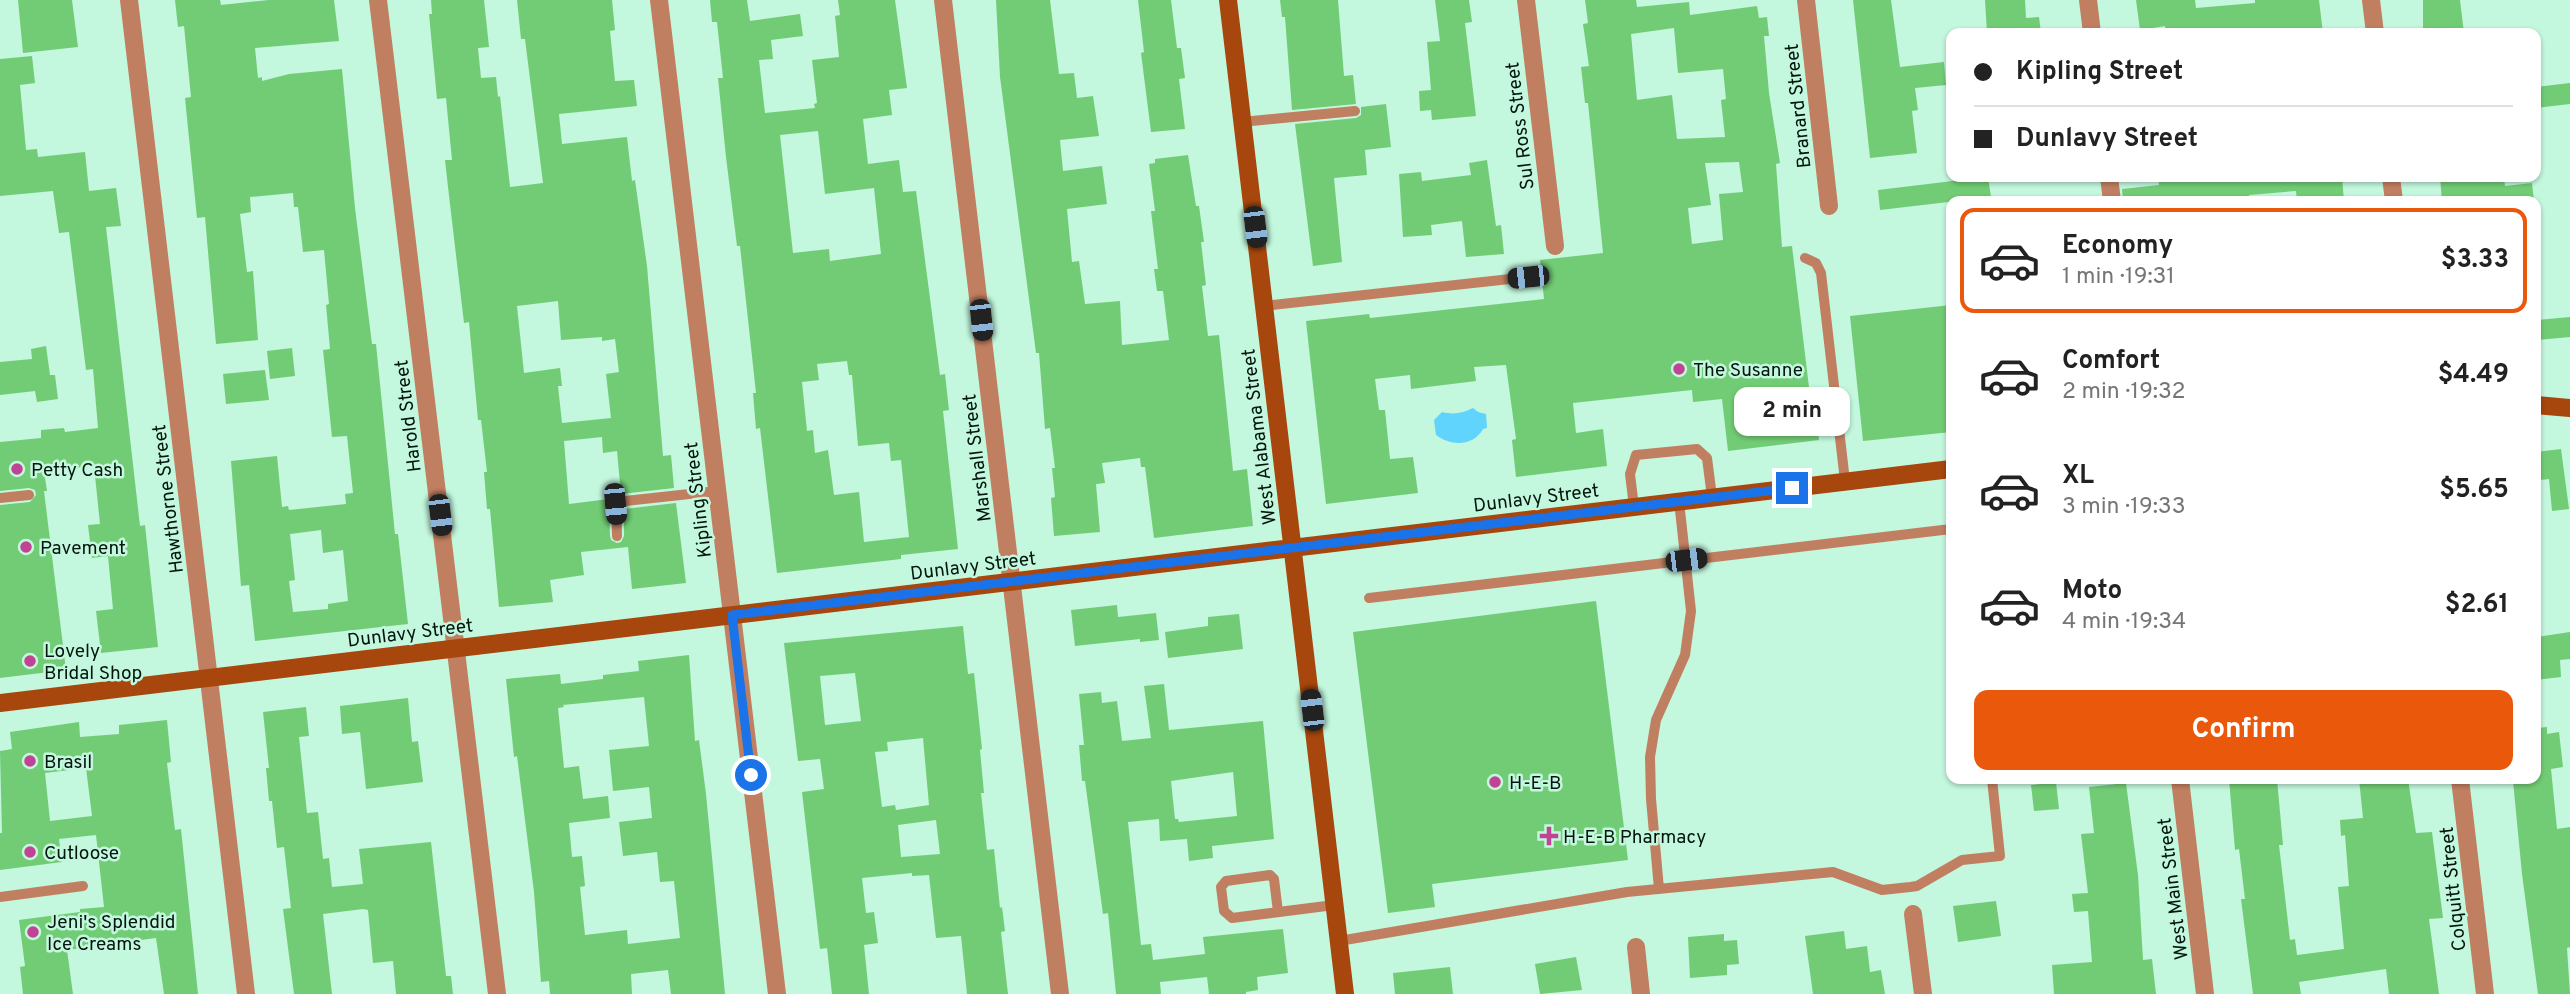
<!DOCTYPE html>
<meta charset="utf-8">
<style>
:root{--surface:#fff;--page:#f2f2f2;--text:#222;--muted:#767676;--line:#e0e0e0;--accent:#ea580c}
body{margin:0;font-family:Overpass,sans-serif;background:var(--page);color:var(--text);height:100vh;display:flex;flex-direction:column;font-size:26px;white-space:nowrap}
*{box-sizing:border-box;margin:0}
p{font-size:23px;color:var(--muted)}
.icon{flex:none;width:38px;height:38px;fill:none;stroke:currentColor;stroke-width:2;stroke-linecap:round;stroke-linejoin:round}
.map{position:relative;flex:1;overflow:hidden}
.sheet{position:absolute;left:1946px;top:196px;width:595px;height:588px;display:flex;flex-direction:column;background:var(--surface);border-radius:14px;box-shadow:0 2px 5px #0004}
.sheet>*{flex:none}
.hud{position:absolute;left:1946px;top:28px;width:595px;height:154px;border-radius:14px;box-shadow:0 2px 5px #0004;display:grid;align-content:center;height:154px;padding:0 28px;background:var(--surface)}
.end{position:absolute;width:32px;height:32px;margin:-16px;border:9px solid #1a73e8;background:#fff;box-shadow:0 0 0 4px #fff}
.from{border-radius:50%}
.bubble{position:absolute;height:49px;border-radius:14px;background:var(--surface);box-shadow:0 2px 5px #0004;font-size:23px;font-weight:700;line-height:49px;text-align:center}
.car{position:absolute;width:21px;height:42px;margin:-21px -10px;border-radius:9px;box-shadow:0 0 5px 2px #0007;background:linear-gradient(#222 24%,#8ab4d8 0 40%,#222 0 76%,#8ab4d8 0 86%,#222 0)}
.hud b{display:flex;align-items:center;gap:24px;height:66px;font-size:26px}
.hud b+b{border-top:2px solid var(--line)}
.hud i{width:18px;height:18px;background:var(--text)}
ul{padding:12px 0 0;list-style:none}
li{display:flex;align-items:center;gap:21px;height:105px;margin:0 14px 10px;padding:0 14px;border:4px solid transparent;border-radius:14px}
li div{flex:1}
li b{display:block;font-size:26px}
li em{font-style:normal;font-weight:700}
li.selected{border-color:var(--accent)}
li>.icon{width:63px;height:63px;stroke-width:1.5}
.primary-button{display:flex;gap:14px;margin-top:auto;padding:14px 28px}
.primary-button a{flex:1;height:80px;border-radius:14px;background:var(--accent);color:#fff;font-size:28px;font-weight:700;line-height:80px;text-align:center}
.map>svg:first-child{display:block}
.water{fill:#60d4fd}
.building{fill:#72cc75;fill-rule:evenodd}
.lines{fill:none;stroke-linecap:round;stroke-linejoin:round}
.lane{stroke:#c17f61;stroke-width:10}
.street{stroke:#c17f61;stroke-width:18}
.secondary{stroke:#a7460d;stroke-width:18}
.route{stroke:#1a73e8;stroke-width:9}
.poi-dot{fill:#c14494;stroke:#c3f7de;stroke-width:2.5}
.labels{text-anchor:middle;stroke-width:5;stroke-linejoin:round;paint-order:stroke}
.street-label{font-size:19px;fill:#03150d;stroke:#c3f7de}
.poi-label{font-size:19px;fill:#03150d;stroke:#c3f7de;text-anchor:start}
</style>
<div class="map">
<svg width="2570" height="994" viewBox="0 0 2570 994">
<rect width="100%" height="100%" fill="#c3f7de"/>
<path class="water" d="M1473 408 1478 412 1486 414 1487 428 1483 429C1473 447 1450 446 1436 435L1434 420 1442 412C1454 415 1463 413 1473 408Z"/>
<path class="building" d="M18 0H72L78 47 23 53Z
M175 0H220L221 5 269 0H334L339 41 255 48 258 78 262 77V81L289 74 342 69 355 208 372 344H376L395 534H398L408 624 255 641 249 585 241 586 231 461 277 456 282 507 288 506 289 510 346 504 345 494 353 493 347 436 332 437 323 350 330 349 326 305 329 304 324 250 303 252 298 207H294L293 193 250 197 251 212 240 214 247 272 253 271 258 340 216 344 205 217 197 218 185 98 191 97 184 26 178 27ZM321 530 323 553 343 550 348 601 328 604V609L293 612 289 581 295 580 290 534Z
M431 0H484L489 47 478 48 481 78 496 77 498 97 500 96 510 187 543 183 525 39H521L517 0H612L615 30 610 31 615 81 634 80 637 106 559 114 562 144 627 137 632 181 635 180 647 266 663 456 671 455 674 488 621 494 617 451 603 453 602 437 564 441 569 504 609 499 610 536 611 540 617 543 621 542 624 536V509L676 503 686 583 632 589 628 547 581 552 584 575 550 580 553 602 499 607 490 509H487L484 472H487L481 420H478L469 322 464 323 448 187 445 160H452L446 98 437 99 429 14H432ZM558 301 561 340 602 337V341L615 339 619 372 606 374 611 418 562 423 558 386H562L560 368 524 373 517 306Z
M710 0H747L750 21 800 14 803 36 771 40 773 59 759 60 765 113 815 108 814 104 817 103 812 60 839 57 835 16 840 15 838 0H895L907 88 889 90 892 115 863 119 868 164 899 160 903 192 916 191 940 375 945 374 949 410 943 411 958 549 901 555V559L777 573 760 428 756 429 753 393H756L740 246H737L726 157 718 78H723L717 22H712ZM818 131 825 194 874 188 881 254 830 261 829 249 793 253 780 135ZM847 361 849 375H852L858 446 889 443 891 461 901 460 909 537 864 542 859 492 834 495 828 450 815 453 813 430 807 431 802 382 819 380 817 364Z
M996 0H1050L1059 74 1074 73 1077 98 1093 96 1099 136 1060 140 1063 171 1102 166 1107 204 1067 209 1072 262 1079 261 1085 304 1120 301 1122 345 1169 340 1163 291H1157L1154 269H1158L1151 211H1155L1149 164 1155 163V159L1188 155 1196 206H1199L1204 242H1201L1206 285 1202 286 1208 336 1219 335 1233 471 1247 469 1253 526 1154 538 1145 467H1141L1140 458 1102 463 1105 483 1096 484 1100 532 1054 536 1051 498 1055 497 1052 468H1055L1050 428 1045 429 1039 353H1036L1000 77Z
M1138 0H1171L1177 48H1181L1185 78 1179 79 1185 129 1151 132 1141 53 1144 52Z
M1280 0H1338L1344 76 1353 75 1356 104 1292 110 1285 17H1282Z
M1435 0H1469L1472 22 1465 23 1476 116 1432 120 1431 110 1420 111 1419 91 1431 90 1427 42 1440 41Z
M1585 0H1636L1637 7 1689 2 1690 15 1757 6 1759 18 1767 17 1769 36H1764L1769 93 1780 163 1776 164 1782 247 1792 246 1811 404 1815 403 1819 440 1728 451 1722 399 1693 402 1692 390 1573 403 1576 433 1603 429 1607 466 1516 477 1512 440 1516 439 1506 365 1474 367 1476 381 1411 389 1410 375 1375 379 1379 410H1385L1390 459 1413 457 1418 493 1326 504 1306 321 1369 314 1370 318 1544 299 1540 260 1603 253 1588 103H1585L1581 67 1589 66 1583 24 1588 23ZM1674 28 1678 73 1723 69 1726 99 1721 100 1725 137 1677 139 1672 95 1637 100 1631 34ZM1739 162 1743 192 1719 194 1723 240 1692 244 1688 208 1711 205 1705 163Z
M1853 0H1891L1900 67 1944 62 1946 85 1915 88 1918 110 1912 111 1917 153 1870 158Z
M1985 0H2025L2026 18 2039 17 2041 33H1987Z
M2136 0H2195L2196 8 2255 3V0H2319L2323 33H2166L2165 26 2140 30Z
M2423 0H2460L2464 33H2423Z
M32 56 35 83 20 85 26 150 37 149 38 157 85 152 89 191 116 188 121 226 106 227 140 526 145 525 158 647 101 653 96 611 113 609 108 556 92 558 88 525 100 524 94 466 44 471 47 491H44L66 670 0 678V505L30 502 36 495 35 490 29 488 0 491V442L41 438V430L64 428 65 432 98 428 93 369 86 370 69 232 59 233 53 191 0 196V59Z
M2570 83V104L2536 108V87Z
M1386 104 1391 147 1365 150 1367 175 1334 178 1342 262 1313 266 1295 124 1356 118 1361 115V107Z
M1487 160 1496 226 1501 225 1504 254 1466 257 1462 221 1431 225 1432 235 1403 237 1399 174 1421 172 1422 181 1471 175 1469 163Z
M1961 177H1988L1991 197 1880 210 1878 190 1961 180Z
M2158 177H2342L2344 201H2297L2296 191 2249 195 2250 201H2123L2122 189 2159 185Z
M2440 177H2504L2505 186 2532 183 2534 201H2442Z
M1951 305V432L1863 441 1850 316Z
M2570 317V337L2536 340V320Z
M46 346 50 375H55L58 399 37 402 35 391 0 395V362L32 359 31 349Z
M292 348 295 376 270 379 267 351Z
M265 370 269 400 226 404 223 374Z
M2561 449 2569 509 2552 511 2549 479 2540 480 2536 452Z
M1596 601 1628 860 1432 884 1435 907 1388 913 1353 632Z
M1117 605 1118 617 1156 613 1159 640 1140 642V639L1075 646 1071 610Z
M1239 614 1243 649 1168 658 1165 632 1208 626V617Z
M963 626 968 674 974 673 982 749 980 750 984 793H981L987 850 994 849 1000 908 1002 907 1005 931 1001 932 1008 994H967L961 936 936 938 929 875 912 876V873L862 878 866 913 874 912 878 943 864 945 869 994H832L827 948 820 949 802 792 824 789 820 759 798 761 784 643ZM855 673 861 721 825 725 820 676ZM923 738 929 805 896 810 895 805 882 807 875 752 888 751 887 742ZM936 820 940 854 901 857 898 825Z
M2570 632V659L2560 660 2561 677 2536 680V637Z
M689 655 695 741 699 740 706 794 725 994H671L668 970 631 974 632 994H550L549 981 541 982 534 892 517 756 514 757 506 679 560 674 561 684 603 679V675L639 671 638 661ZM644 697 649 746 609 750 613 791 649 787 652 818 619 822 623 856 657 852 660 882 674 881 680 938 628 944 627 930 585 935 580 887 585 886 582 856 572 857 569 823 610 818 608 796 583 799 579 766 564 768 558 708 564 707 563 705Z
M1164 684 1169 730 1263 721 1274 839 1212 846 1213 858 1189 861 1187 839 1160 841 1159 819 1128 822 1141 945 1151 944 1153 960 1205 954 1203 937 1283 929 1288 973 1257 977 1258 990 1246 992V994H1209L1207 977 1160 982 1161 994H1116L1108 913 1103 914 1085 781H1082L1079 745H1084L1079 694 1101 692 1102 703 1117 701 1122 741 1151 738 1144 686ZM1233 772 1237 816 1179 822 1178 819H1175L1171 781Z
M408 698 412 742 418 741 423 782 366 789 360 732 342 734 340 706Z
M306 707 309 736 299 737 307 813 318 812 323 859 329 858 332 887 363 884 359 849 431 842 446 976H451L453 994H396L393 961 373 963 368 910 363 909 323 914 332 994H294L283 909 291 908 284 847 277 848 272 801H269L266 768H269L263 712Z
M167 720 171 762 167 763 175 830 181 829 198 994H164L156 938 67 950 73 994H23L20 967 25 966 19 920 80 912V909L104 907 96 835 59 839 62 862 0 870V833H2L0 751 12 749 10 732 79 722 80 737 119 734V725ZM86 768 92 816 50 821 45 773Z
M2547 727V734L2559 732 2563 767 2551 769 2557 829 2570 827V947L2567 948 2570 994H2538L2522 874 2513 781 2536 779V728Z
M2229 779H2277L2283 845H2279L2290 940 2295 939 2297 955 2344 949 2338 887 2349 886 2345 835 2341 836 2340 820 2363 818 2359 779H2408L2416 833 2432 832 2443 918 2429 919 2439 994H2389L2386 969 2299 982 2301 994H2253L2241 899H2245L2239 849 2235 850Z
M2056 782 2059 809 2034 811 2031 785Z
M2126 783 2138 875 2143 960 2152 959 2156 994H2054L2052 965 2092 962 2088 911 2074 912 2072 894 2088 893 2081 834 2094 833 2089 787Z
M1996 901 2001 936 1958 942 1953 906Z
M1844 931 1846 949 1867 946 1870 972 1881 970 1885 994H1813L1805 936Z
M1724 934V941L1737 940 1739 964 1727 965V975L1690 978 1688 937Z
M1576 957 1582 990 1540 994 1535 964Z
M1450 967 1453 994H1395L1393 973Z"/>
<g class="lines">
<path class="lane" d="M1242 122 1355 111
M1805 258 1816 263 1821 273 1845 481
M1264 306 1528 277
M0 498 29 495
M1634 507 1630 474 1636 455 1697 449 1707 458 1712 497
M617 536 616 502 717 491
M1369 598 1951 529
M1659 889 1651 799 1650 757 1656 720 1685 655 1691 611 1679 501
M0 897 83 886
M1278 912 1274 879 1270 875 1226 881 1221 887 1224 911 1232 918 1334 905
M1339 941 1627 892 1833 872 1882 890 1910 887 1917 886 1962 860 2000 856 1992 779"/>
<path class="street" d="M129 0 246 994
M378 0 497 994
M659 0 777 994
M943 0 1060 994
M1526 0 1555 246
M1806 0 1829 206
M2088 0 2092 33
M2371 0 2375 33
M2109 177 2112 201
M2391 177 2394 201
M2180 779 2205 994
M2460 779 2485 994
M1913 914 1923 994
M1636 947 1641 994"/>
<path class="secondary" d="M1228 0 1345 994
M2536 405 2570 408
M0 703 1951 469"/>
</g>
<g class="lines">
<path class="route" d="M751 775 732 615 1792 488"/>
</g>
<g class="poi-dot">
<circle cx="1679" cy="369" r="7"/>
<circle cx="17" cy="469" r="7"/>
<circle cx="26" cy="547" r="7"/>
<circle cx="30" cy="661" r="7"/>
<circle cx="30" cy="761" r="7"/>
<circle cx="1495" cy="782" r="7"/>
<path d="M1545.5 825.5h7v7h7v7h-7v7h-7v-7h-7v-7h7z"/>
<circle cx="30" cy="852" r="7"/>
<circle cx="33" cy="932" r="7"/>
</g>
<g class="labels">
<g class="street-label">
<text transform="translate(1797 106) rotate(-96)" y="7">Branard Street</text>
<text transform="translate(1519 126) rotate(-97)" y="7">Sul Ross Street</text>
<text transform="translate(407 416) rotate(-97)" y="7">Harold Street</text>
<text transform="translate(1258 437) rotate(-97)" y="7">West Alabama Street</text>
<text transform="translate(976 458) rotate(-97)" y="7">Marshall Street</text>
<text transform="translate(1536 497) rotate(-7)" y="7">Dunlavy Street</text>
<text transform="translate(167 499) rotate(-97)" y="7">Hawthorne Street</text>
<text transform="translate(697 500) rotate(-97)" y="7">Kipling Street</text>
<text transform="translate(973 565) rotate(-7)" y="7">Dunlavy Street</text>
<text transform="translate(410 632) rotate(-7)" y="7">Dunlavy Street</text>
<text transform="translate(2172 889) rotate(-97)" y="7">West Main Street</text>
<text transform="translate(2452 889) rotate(-96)" y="7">Colquitt Street</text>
</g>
<g class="poi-label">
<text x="1693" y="376">The Susanne</text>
<text x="31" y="476">Petty Cash</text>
<text x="40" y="554">Pavement</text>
<text x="44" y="657">Lovely<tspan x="44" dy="22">Bridal Shop</tspan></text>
<text x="44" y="768">Brasil</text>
<text x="1509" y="789">H-E-B</text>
<text x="1563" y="843">H-E-B Pharmacy</text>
<text x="44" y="859">Cutloose</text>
<text x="47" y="928">Jeni's Splendid<tspan x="47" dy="22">Ice Creams</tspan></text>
</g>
</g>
</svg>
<i class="end from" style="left:751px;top:775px"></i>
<i class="end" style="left:1792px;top:488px"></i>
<div class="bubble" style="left:1734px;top:387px;width:116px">2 min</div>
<i class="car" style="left:1255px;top:227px;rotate:173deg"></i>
<i class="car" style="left:1528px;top:277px;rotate:264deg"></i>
<i class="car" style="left:981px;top:320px;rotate:174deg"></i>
<i class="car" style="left:615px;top:504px;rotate:175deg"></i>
<i class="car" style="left:440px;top:515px;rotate:173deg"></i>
<i class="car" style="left:1686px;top:560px;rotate:83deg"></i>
<i class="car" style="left:1312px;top:710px;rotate:353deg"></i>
<div class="hud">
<b><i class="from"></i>Kipling Street</b>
<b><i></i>Dunlavy Street</b>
</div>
<section class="sheet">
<ul>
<li class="selected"><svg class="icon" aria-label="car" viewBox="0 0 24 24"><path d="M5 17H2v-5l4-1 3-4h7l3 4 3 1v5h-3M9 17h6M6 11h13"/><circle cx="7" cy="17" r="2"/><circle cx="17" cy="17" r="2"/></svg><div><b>Economy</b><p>1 min · 19:31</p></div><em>$3.33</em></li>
<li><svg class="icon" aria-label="car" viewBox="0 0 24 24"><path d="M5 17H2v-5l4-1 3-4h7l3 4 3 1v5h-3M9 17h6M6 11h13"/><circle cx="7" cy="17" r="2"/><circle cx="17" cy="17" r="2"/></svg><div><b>Comfort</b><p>2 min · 19:32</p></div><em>$4.49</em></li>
<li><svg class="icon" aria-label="car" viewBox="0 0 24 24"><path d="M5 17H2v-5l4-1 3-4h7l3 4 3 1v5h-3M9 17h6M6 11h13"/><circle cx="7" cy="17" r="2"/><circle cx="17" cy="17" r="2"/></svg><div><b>XL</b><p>3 min · 19:33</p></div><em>$5.65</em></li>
<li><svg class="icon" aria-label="car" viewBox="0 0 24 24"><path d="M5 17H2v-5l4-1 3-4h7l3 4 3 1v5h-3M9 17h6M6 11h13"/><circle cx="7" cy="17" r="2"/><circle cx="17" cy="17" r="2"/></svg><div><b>Moto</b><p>4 min · 19:34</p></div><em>$2.61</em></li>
</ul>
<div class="primary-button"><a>Confirm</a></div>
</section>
</div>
